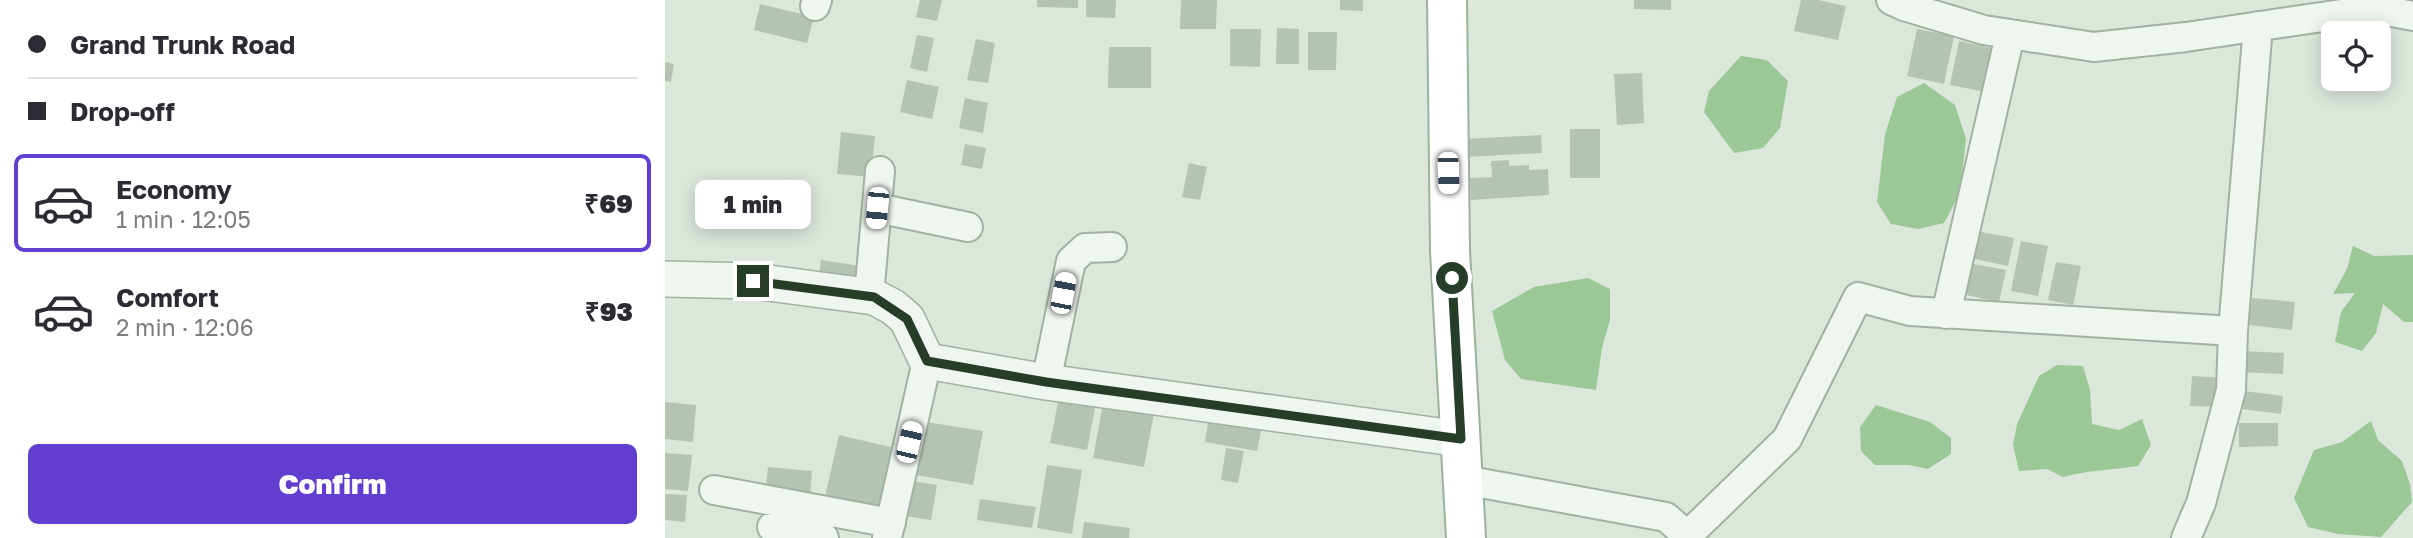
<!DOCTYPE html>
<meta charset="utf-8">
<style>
:root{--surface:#fff;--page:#f2f2f3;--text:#2b2b33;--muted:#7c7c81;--line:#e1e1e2;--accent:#613ecf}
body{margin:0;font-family:"Golos Text",sans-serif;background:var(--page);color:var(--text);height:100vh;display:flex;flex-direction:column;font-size:26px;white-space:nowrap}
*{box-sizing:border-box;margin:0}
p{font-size:23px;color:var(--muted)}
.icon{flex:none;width:38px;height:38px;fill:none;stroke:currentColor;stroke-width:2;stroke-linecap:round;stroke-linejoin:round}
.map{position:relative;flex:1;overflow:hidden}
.drawer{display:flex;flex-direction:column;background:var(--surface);width:665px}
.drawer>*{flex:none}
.top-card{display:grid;align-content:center;height:154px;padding:0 28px;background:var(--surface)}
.tools{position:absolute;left:1656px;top:21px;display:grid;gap:14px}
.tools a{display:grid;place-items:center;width:70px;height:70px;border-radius:10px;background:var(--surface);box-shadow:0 4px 18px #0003;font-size:35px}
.end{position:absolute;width:32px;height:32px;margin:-16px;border:9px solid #263d27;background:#fff;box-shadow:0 0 0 4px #fff}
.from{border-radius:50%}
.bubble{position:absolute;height:49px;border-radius:10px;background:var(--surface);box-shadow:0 4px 18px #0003;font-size:23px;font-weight:800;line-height:49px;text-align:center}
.car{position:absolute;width:21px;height:42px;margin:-21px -10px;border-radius:9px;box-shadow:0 0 5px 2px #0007;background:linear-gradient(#fff 24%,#345 0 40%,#fff 0 76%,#345 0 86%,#fff 0)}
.top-card b{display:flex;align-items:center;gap:24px;height:66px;font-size:26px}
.top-card b+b{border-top:2px solid var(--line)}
.top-card i{width:18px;height:18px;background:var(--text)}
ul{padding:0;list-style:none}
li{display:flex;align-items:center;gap:21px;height:98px;margin:0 14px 10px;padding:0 14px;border:4px solid transparent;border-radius:10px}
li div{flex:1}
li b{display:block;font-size:26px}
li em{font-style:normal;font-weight:800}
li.current{border-color:var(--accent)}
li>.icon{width:63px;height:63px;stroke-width:1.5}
.button{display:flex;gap:14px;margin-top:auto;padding:14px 28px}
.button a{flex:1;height:80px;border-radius:10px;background:var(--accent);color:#fff;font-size:28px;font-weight:800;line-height:80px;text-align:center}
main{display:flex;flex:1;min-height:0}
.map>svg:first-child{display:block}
.water{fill:#9bc896}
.building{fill:#b4c3b4}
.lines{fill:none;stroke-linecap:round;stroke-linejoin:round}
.minor-casing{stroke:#a2b1a2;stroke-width:32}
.tertiary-casing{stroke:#a2b1a2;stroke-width:38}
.primary-casing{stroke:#9cb29c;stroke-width:42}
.minor{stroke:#eff5ef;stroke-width:28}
.tertiary{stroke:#eff5ef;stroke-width:35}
.primary{stroke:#fff;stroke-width:38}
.route{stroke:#263d27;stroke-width:9}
</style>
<main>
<section class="drawer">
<div class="top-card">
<b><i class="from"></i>Grand Trunk Road</b>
<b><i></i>Drop-off</b>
</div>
<ul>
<li class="current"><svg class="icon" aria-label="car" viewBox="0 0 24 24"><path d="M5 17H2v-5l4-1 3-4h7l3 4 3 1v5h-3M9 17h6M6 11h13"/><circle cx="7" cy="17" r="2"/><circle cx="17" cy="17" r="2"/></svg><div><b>Economy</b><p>1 min · 12:05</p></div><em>₹69</em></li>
<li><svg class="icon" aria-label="car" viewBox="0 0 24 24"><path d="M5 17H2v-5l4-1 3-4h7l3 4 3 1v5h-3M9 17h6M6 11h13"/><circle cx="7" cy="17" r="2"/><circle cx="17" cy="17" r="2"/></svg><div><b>Comfort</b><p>2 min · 12:06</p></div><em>₹93</em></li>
</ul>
<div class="button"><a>Confirm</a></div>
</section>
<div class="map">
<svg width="1748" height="538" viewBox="0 0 1748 538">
<rect width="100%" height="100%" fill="#dce7dc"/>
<path class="water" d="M1076 56 1102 60 1123 81 1115 128 1098 148 1069 153 1039 112 1044 91Z
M1259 83 1290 105 1301 139 1295 193 1279 223 1253 229 1226 224 1212 202 1220 134 1232 97Z
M1688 246 1709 256 1748 255V322H1739L1718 304 1711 333 1697 351 1670 342 1676 312 1690 293 1668 294 1682 269Z
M923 278 945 289V320L937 348 931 390 856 379 840 360 827 311 869 287Z
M1392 365 1418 366 1425 390 1427 424 1454 430 1477 419 1486 445 1473 466C1447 470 1422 470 1398 477L1382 469 1354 471 1348 445 1352 424 1374 376Z
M1211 405 1265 422 1286 438V454L1263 469 1244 465H1210L1196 451 1195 427Z
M1706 421 1713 440 1737 461 1745 484 1747 502 1716 537 1673 534 1643 527 1629 498 1649 450 1677 442Z"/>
<path class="building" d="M255 0H277L272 21 251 17Z
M372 0H413V8L372 7Z
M421 0H451L450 18 421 17Z
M516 0H552L551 29H515Z
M675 0H698V11L675 10Z
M969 0H1006V10L969 9Z
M1136 0H1153L1181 6 1173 40 1129 31Z
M95 4 149 17 142 43 89 30Z
M612 28 634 29V64H611Z
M565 29H596L595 67 565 66Z
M1252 29 1289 36 1279 84 1242 76Z
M643 32H672L671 70H643Z
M252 35 269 38 262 72 245 68Z
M311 39 330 43 323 83 302 80Z
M1294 41 1336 50 1326 93 1285 85Z
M444 47H486V88H443Z
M0 62 9 64 6 82 0 81Z
M977 73 979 123 952 125 949 74Z
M242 80 274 87 267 119 235 112Z
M300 98 323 103 318 133 294 128Z
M905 129H935V178H905Z
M176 132 210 136 206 177 172 174Z
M876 135 877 153 801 157 800 139Z
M300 144 321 148 317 169 296 165Z
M844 160V166L864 165V170L883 169 884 195 806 200 805 178 827 177 826 161Z
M524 163 542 167 535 200 517 197Z
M1311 231 1349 238 1343 266 1305 258Z
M1356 241 1383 246 1373 296 1346 291Z
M156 260 196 266 193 282 154 275Z
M1298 262 1341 270 1334 302 1292 293Z
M1391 262 1416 266 1408 305 1383 300Z
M1587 298 1630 302 1627 330 1584 325Z
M1577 351 1619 353 1618 374 1576 372Z
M1527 376 1561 378 1559 407 1525 406Z
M1579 391 1618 396 1616 414 1577 409Z
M395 392 432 398 422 450 385 443Z
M439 398 490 408 479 467 428 458Z
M0 402 31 405 28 442 0 439Z
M544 417 597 426 592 451 540 442Z
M255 421 318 431 308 485 245 474Z
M1574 423H1613V446L1574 447Z
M174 435 230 448 214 514 159 501Z
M561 448 579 451 573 483 556 480Z
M0 453 27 455 23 491 0 489Z
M382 465 417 470 407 534 372 528Z
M103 467 147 471 145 500 100 496Z
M247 481 272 485 266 520 241 516Z
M0 494 22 495 20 522 0 520Z
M315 499 371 507 367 528 312 520Z
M419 522 465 528 464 538H417Z"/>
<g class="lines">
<defs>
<path id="minor" d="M1226 0 1239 6 1319 30 1429 47 1521 37 1711 9 1748 16
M150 6 152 0
M212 208 303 227
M204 296 215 171
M1281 314 1345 35
M381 382 406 261 420 248 447 247
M799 480 1001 517 1025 538
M49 490 226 523
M107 527 159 538
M1022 536 1122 439 1193 297 1245 311 1568 331
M222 538 262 361
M1521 538 1536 503 1566 390 1568 331 1593 26"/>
<path id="tertiary" d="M0 279 88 281 209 297 228 307 242 319 262 361 381 382 796 439"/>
<path id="primary" d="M782 0 785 251 801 538"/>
</defs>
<use href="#minor" class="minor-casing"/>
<use href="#tertiary" class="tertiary-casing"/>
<use href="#primary" class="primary-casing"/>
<use href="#minor" class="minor"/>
<use href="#tertiary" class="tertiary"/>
<use href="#primary" class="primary"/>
</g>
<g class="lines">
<path class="route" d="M88 281 209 297 242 319 262 361 381 382 796 439 787 278"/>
</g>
</svg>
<div class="tools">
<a><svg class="icon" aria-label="locate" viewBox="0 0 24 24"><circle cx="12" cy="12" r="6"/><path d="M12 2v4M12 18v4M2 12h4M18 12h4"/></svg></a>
</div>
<i class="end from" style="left:787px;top:278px"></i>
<i class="end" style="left:88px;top:281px"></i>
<div class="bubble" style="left:30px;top:180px;width:116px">1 min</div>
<i class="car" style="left:783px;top:173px;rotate:178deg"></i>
<i class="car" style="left:212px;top:208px;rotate:185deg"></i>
<i class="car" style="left:398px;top:293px;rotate:11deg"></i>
<i class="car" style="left:244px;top:442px;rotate:13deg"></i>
</div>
</main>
